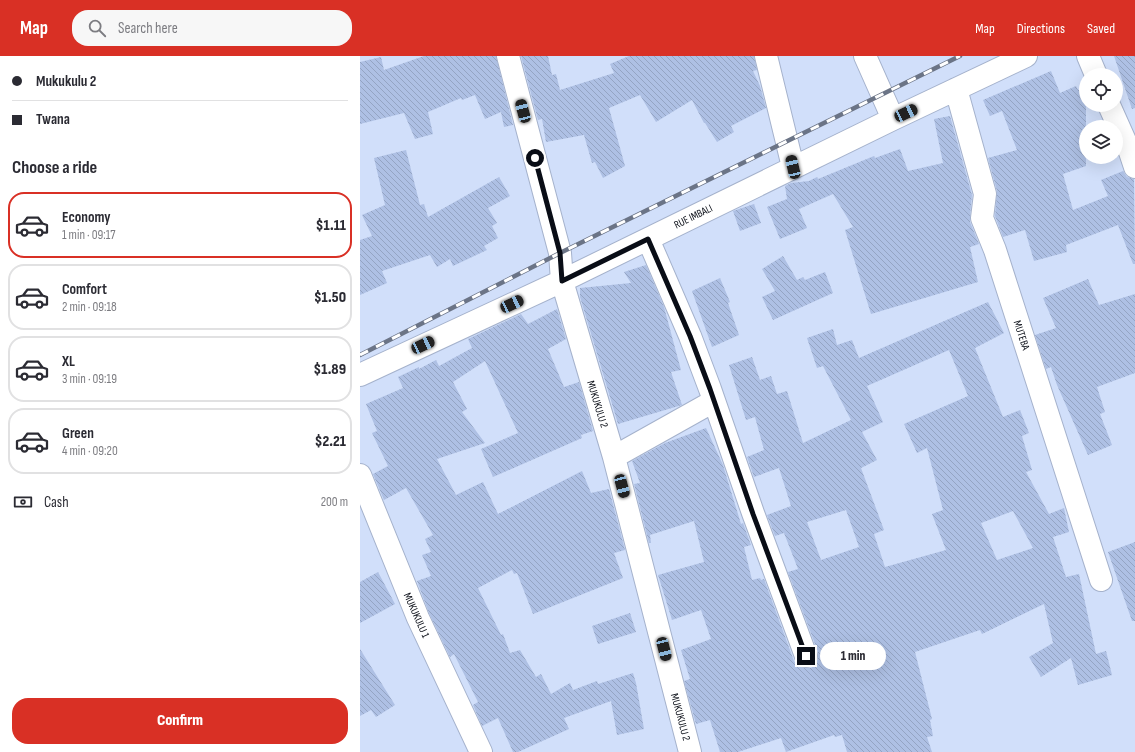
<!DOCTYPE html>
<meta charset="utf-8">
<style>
:root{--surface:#fff;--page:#f7f7f7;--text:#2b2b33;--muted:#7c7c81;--line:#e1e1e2;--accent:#d93025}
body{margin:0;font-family:"Sofia Sans Condensed",sans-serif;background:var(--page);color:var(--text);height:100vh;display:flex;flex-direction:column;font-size:15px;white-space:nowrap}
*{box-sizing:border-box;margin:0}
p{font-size:13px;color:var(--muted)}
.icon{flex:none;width:22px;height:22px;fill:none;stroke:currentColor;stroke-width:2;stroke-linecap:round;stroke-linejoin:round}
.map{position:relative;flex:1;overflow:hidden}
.panel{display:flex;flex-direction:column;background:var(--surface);width:360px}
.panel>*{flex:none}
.top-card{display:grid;align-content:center;height:88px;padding:0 12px;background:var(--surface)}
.tools{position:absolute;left:719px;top:12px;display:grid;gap:8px}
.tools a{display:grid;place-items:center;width:44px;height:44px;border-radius:50%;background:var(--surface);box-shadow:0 4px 16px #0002;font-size:20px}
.end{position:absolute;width:18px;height:18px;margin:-9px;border:5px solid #090d16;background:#fff;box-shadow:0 0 0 2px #fff}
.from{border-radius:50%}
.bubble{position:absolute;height:28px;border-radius:14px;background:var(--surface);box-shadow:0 4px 16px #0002;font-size:13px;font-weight:800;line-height:28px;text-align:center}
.car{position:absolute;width:12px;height:24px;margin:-12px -6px;border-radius:5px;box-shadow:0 0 3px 1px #0007;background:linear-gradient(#222 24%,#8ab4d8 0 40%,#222 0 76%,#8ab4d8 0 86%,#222 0)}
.top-card b{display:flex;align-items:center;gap:14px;height:38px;font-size:15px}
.top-card b+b{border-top:1px solid var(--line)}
.top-card i{width:10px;height:10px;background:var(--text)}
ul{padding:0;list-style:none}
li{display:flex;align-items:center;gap:12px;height:66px;margin:0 8px 6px;padding:0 4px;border:2px solid var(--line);border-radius:16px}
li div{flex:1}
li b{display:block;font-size:15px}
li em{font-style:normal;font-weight:800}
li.current{border-color:var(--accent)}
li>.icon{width:36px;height:36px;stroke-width:1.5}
h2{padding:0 12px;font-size:18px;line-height:48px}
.pay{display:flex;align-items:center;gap:10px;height:44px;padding:0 12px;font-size:15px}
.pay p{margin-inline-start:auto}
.button{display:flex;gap:8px;margin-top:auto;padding:8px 12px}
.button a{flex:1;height:46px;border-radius:16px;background:var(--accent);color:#fff;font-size:16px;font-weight:800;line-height:46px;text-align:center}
header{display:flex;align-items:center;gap:24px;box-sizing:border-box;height:56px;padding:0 20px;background:var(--accent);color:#fff}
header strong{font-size:19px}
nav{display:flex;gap:22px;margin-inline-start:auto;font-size:14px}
.search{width:280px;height:36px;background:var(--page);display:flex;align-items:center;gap:10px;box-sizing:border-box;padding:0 14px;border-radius:16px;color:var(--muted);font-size:15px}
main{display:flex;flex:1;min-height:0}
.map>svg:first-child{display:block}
.building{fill:url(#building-back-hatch);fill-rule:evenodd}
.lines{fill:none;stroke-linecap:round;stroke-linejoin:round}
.minor-casing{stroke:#a5b2cc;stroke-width:24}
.minor{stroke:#fff;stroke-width:22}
.rail-casing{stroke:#6b7486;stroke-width:4.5}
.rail{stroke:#fff;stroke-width:3;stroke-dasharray:9;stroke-linecap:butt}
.route{stroke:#090d16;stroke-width:5}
.labels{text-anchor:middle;stroke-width:3.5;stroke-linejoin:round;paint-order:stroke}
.street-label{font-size:11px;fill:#090d16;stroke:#fff}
</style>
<header>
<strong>Map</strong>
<div class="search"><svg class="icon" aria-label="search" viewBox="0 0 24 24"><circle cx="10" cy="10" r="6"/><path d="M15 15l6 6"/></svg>Search here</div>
<nav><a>Map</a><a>Directions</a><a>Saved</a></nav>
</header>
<main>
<section class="panel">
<div class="top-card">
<b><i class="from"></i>Mukukulu 2</b>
<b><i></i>Twana</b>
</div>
<h2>Choose a ride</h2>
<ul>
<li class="current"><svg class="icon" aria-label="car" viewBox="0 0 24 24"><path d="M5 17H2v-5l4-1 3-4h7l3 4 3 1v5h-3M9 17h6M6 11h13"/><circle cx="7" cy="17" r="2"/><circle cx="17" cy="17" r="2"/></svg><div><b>Economy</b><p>1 min · 09:17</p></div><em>$1.11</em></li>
<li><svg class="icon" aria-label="car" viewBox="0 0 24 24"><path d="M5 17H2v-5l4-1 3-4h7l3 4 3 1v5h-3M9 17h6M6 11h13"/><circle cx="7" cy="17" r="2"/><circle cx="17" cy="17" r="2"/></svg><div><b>Comfort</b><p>2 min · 09:18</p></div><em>$1.50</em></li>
<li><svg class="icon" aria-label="car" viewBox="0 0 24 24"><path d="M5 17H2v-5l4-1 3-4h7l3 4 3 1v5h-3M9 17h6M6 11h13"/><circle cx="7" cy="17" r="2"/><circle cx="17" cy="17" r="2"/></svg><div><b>XL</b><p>3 min · 09:19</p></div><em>$1.89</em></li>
<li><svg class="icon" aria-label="car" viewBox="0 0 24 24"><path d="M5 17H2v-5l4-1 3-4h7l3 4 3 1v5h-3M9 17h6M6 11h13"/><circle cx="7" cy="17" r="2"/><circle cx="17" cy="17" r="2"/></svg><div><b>Green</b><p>4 min · 09:20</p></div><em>$2.21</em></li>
</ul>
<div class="pay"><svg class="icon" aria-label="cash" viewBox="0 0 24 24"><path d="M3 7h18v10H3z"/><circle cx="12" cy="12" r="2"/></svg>Cash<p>200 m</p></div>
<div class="button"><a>Confirm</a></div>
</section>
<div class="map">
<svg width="775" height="696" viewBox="0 0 775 696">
<defs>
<pattern id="building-back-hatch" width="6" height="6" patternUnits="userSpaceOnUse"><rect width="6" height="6" fill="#aec0e4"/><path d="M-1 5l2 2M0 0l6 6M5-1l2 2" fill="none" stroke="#94a4c3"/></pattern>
</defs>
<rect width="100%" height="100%" fill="#d1dffa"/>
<path class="building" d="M64 0H136L153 69 144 71 141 56 125 63 115 39 102 44 101 42 68 56 73 78 55 83 44 57 0 68V6L21 1 24 14Z
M161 0H188L192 19 196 18 200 34 254 17 250 8 269 0H394L397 14 393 15 400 30 406 52 371 70 374 76 357 86 345 67H344L332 44 296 66 280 39 249 52 265 110 243 122 235 106 232 107 224 79 186 86 182 63 178 64Z
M754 0H775V52L772 53Z
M691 15 700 37 716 30 718 34 726 32V110L703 118 713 154 748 140 741 124 763 115 767 121 774 123 775 208H773L758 169 706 189 707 196 674 205 665 174 643 181 635 160 637 135 628 102 657 94 642 55 630 60 623 44Z
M590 60 612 139 610 160V166L619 188 610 191 618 226 511 258 485 174 493 171 473 138 439 153 447 172 420 183 407 151 427 143 425 130 431 127 449 125 457 121 458 123 514 100 515 102 540 93 548 115 583 107 574 63Z
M46 94 60 149 64 148 68 161 139 121 150 140 128 152 137 167 132 170 138 182 124 190 127 194 93 210 90 203 77 211 70 199 22 215 27 227 0 239V184L12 180 2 159 25 149 14 102Z
M394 148 401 167 380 175 373 155Z
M423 200 437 224 443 221 445 224 465 216 473 237 413 264 402 241 415 235 402 213Z
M286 209 304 251 321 314 311 316 322 349 258 368 220 241V232L271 227 264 216Z
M360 222 370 246 368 247 379 279 352 291 332 235Z
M728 223 739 249 775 238V317L737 331 745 356 740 358 752 389 728 399 697 329 691 311 686 313 675 279 696 272 683 242Z
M628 246 644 277 615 292 643 361 660 354 669 377 662 380 672 414 666 416 689 458 704 452 709 476 693 481 706 521 719 518 736 598 746 595 752 619 718 629 711 602 681 621 669 601 693 587 684 548 622 578 620 574 555 596 572 663 570 664 573 680 567 681 572 696H487L482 679 475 681 474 679 426 696 421 682 378 696H360L350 664 336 668 324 625 330 623 321 594 351 583 341 554 312 564 298 519 344 506 334 465 290 479 291 487H289L274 428 280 427 272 405 305 387 346 372 363 409 381 468 383 467 391 489 384 491 392 524 400 522 401 524 404 523 434 605 438 610 444 612H451L456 608 458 602V596L428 516 438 513 424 477 415 480 407 459 431 450 419 412 394 421 387 401 404 394 395 361 386 364 369 309 392 301 400 324 411 320 417 338 427 335 443 387 491 364 463 310 457 312 447 282 473 273 477 289 492 284 499 302ZM589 294 608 340 544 368 557 397 567 392 583 454 572 458 586 494 525 511 514 478 524 474 501 412 517 404 502 376 523 366 507 330ZM486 454 499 491 461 504 447 466ZM653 455 673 492 637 504 621 467Z
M197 253 206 283 188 293 204 331 219 326 233 375 221 379 222 382 133 421 121 393 158 377 125 305 93 326 107 353 102 356 125 387 77 403 96 439 123 426 138 458 222 415 231 437 249 433 265 494 254 497 263 522 173 558 157 517 154 518 152 514 118 532 141 579 143 578 150 597 160 594 176 621 181 618 191 638 210 627 213 634 237 625 238 628 273 617 276 627 284 673 257 679 251 645 204 662 209 673 158 696H153L138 662 122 670 113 649 118 646 94 598 90 601 69 557 57 525 71 520 62 499 71 496 65 483 73 479 46 432 24 444 13 418 28 410 12 377 17 375 6 348 43 332 38 321 59 311V313L76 304 79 310 112 292 108 283 161 258 168 268Z
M775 486V565H772L748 496Z
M18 516 35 548 0 567V526Z
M270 557 276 576 238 588 232 570Z
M0 593 35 649 16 661 11 654 0 660Z"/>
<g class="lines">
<defs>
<path id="minor" d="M148 0 200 197 202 225 254 401 330 696
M406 0 433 111
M505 0 533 63
M728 0 736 19
M596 33 625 138 622 162 635 194 741 524
M749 49 770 96 775 111
M288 183 330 280 350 333 393 457 446 600
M0 319 202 225 533 63 666 0
M254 401 354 345
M0 419 58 562 121 696"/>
</defs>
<use href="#minor" class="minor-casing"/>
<use href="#minor" class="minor"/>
<defs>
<path id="rail" d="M0 299 200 197 600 0"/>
</defs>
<use href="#rail" class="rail-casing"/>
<use href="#rail" class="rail"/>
</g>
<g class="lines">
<path class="route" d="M175 102 200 197 202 225 288 183 330 280 350 333 393 458 446 600"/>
</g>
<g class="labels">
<g class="street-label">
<text transform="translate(333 160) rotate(-26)" y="4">RUE IMBALI</text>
<text transform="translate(662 279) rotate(72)" y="4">MUTEBA</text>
<text transform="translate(238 348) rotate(73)" y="4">MUKUKULU 2</text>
<text transform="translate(57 559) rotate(66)" y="4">MUKUKULU 1</text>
<text transform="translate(321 661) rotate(75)" y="4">MUKUKULU 2</text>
</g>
</g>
</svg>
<div class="tools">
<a><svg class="icon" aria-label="locate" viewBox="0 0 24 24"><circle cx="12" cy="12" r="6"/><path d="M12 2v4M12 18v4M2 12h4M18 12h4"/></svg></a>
<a><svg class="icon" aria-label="layers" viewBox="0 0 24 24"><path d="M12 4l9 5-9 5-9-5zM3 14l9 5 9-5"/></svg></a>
</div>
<i class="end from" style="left:175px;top:102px"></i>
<i class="end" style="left:446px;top:600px"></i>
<div class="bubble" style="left:460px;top:586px;width:66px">1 min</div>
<i class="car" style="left:163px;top:55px;rotate:345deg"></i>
<i class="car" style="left:546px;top:57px;rotate:65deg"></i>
<i class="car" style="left:433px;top:111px;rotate:347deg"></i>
<i class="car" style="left:152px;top:248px;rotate:65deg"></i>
<i class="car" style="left:63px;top:289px;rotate:65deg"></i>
<i class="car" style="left:262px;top:430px;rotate:165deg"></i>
<i class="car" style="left:304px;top:593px;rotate:166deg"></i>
</div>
</main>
